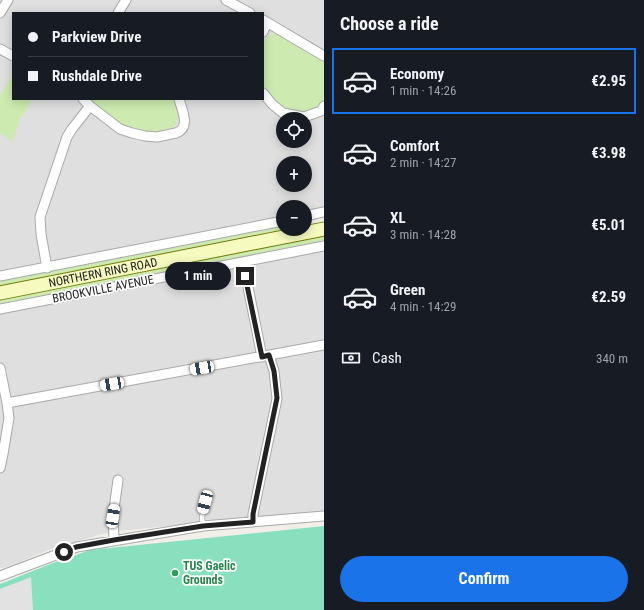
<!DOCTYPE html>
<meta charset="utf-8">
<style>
:root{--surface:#171b24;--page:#20242c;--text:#f1f3f6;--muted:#9ea1a6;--line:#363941;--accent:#1a73e8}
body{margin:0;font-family:"Roboto Condensed",sans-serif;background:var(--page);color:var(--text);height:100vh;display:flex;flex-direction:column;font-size:15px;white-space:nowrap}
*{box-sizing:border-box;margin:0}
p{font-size:13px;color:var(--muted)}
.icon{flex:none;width:22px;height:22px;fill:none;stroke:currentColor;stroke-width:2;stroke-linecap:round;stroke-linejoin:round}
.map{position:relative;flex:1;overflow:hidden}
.drawer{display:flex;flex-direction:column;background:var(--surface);width:320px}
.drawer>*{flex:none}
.top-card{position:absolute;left:12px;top:12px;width:252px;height:88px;border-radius:0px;box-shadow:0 2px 10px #0003;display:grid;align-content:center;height:88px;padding:0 16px;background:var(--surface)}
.fabs{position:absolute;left:276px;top:112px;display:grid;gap:8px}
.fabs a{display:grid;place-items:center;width:36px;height:36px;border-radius:50%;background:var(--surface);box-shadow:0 2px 10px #0003;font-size:20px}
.end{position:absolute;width:18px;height:18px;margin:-9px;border:5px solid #222;background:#fff;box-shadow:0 0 0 2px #fff}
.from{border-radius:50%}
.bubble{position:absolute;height:28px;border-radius:14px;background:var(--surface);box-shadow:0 2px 10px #0003;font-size:13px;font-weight:700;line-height:28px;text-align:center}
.car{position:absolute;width:12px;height:24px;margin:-12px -6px;border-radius:5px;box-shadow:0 0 3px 1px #0007;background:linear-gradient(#fff 24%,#345 0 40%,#fff 0 76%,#345 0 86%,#fff 0)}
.top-card b{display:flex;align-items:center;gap:14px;height:38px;font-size:15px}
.top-card b+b{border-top:1px solid var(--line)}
.top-card i{width:10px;height:10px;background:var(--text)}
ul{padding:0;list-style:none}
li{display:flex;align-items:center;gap:12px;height:66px;margin:0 8px 6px;padding:0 8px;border:2px solid transparent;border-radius:0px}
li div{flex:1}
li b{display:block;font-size:15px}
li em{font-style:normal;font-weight:700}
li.on{border-color:var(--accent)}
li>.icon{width:36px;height:36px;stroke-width:1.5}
h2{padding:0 16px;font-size:18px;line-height:48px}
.pay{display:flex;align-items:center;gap:10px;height:44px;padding:0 16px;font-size:15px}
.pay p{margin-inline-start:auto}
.primary-button{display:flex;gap:8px;margin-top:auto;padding:8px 16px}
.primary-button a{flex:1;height:46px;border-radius:24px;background:var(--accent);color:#fff;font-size:16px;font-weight:700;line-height:46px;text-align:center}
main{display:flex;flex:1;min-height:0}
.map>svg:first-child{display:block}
.residential{fill:#e0dfdf;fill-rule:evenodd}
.grass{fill:#cdebb0}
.pitch{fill:#88e0be}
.parking{fill:#e2e2e2}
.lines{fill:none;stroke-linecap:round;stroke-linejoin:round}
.lane-casing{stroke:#a9a9a9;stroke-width:6}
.street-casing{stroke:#a9a9a9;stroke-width:11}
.secondary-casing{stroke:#707d05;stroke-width:15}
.lane{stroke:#fff;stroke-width:4.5}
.street{stroke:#fff;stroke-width:9}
.secondary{stroke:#f7fabf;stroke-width:13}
.route{stroke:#222;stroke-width:5}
.leisure-dot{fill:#2e9e5b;stroke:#fff;stroke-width:1.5}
.labels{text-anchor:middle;stroke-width:3.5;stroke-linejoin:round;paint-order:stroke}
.street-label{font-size:12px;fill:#222;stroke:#fff}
.leisure-label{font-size:12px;font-weight:bold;fill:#27864d;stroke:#fff;text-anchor:start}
</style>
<main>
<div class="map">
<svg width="324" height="610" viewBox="0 0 324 610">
<rect width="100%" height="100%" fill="#f2efe9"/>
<path class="residential" d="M0 0H324V216L305 219V207H283V223L0 278ZM13 13H263V99H13ZM283 119H305V141H283ZM283 163H305V185H283Z
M324 240V512L167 526 129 530H125L102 534 51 549 13 565 2 568H0V303Z"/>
<path class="grass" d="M276 32 324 61V102L319 108 300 113 282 109 272 99 263 85V46L267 37Z
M13 75V99H32L22 117H20L13 142 0 133V95Z
M89 99H174C177 106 181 119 175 126 172 129 168 130 164 131 148 133 132 131 118 123 108 117 99 107 89 99Z
M283 223V229H289L0 286V278Z
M324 235V241L0 305V300Z"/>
<path class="pitch" d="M324 526V610H0V584L53 563 90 550Z"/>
<path class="parking" d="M31 577 33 610H0V589Z"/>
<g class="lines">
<defs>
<path id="lane" d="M203 526 202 517 205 502"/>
<path id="street" d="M226 0 250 13
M0 13 8 0
M118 13 126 0
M263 20 324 56
M263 32 267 22
M0 49 13 56
M263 93 272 104 283 113 304 117 321 111 324 106
M83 99 90 106
M305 216 324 212
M243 262 262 357
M47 268 41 234 40 217 67 137 72 129 90 106 120 129 132 133 145 136 157 137 176 133C191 128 182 110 179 99
M0 276 283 221
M0 309 324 246
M0 368 7 403 9 418 3 454 0 468
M7 403 324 345
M253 522V514L277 399 274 371 269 355
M114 540 113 516 118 480
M0 576 77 547 203 526 324 516"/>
<g id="secondary">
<path id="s1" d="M0 293 324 229"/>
</g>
</defs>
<use href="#lane" class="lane-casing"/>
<use href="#street" class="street-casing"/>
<use href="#secondary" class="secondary-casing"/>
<use href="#lane" class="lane"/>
<use href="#street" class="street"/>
<use href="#secondary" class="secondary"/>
</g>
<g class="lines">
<path class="route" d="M64 552 76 547 114 540 203 526 253 522V514L277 398 274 371 269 355 262 357 245 276"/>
</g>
<circle class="leisure-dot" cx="175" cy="573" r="4"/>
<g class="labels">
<g class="street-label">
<text dy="4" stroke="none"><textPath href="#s1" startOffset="105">NORTHERN RING ROAD</textPath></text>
<text transform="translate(103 289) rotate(-11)" y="4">BROOKVILLE AVENUE</text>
</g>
<g class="leisure-label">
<text x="183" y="570">TUS Gaelic<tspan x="183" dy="14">Grounds</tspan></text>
</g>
</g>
</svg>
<div class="fabs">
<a><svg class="icon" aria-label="locate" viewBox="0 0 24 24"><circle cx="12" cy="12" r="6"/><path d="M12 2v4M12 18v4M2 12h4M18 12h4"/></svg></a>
<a>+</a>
<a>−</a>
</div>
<i class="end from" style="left:64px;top:552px"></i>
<i class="end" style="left:245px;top:276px"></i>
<div class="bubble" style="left:165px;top:262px;width:66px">1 min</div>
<i class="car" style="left:202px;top:368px;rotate:260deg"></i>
<i class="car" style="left:112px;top:384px;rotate:260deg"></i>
<i class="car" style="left:205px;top:502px;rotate:195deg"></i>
<i class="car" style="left:113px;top:516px;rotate:9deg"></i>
<div class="top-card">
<b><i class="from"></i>Parkview Drive</b>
<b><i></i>Rushdale Drive</b>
</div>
</div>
<section class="drawer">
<h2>Choose a ride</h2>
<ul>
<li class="on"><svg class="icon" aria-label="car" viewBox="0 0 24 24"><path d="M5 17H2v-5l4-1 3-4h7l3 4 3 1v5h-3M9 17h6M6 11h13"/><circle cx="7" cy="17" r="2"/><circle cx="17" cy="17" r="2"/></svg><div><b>Economy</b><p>1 min · 14:26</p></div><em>€2.95</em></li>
<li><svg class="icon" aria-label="car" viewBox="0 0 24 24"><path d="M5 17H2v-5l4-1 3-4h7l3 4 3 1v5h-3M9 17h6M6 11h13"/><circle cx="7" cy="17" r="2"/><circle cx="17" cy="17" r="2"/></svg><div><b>Comfort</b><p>2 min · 14:27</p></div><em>€3.98</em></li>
<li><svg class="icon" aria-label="car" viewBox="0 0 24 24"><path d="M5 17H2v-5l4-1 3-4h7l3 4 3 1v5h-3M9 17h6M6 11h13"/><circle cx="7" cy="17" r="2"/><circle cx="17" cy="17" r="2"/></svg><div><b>XL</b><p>3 min · 14:28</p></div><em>€5.01</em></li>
<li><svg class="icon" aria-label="car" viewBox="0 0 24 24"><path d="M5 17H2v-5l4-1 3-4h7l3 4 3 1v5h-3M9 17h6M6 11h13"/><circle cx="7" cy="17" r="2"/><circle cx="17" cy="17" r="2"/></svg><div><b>Green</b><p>4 min · 14:29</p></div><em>€2.59</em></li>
</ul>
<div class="pay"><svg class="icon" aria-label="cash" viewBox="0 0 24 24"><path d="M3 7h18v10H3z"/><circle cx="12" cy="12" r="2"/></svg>Cash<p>340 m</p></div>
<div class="primary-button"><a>Confirm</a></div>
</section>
</main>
